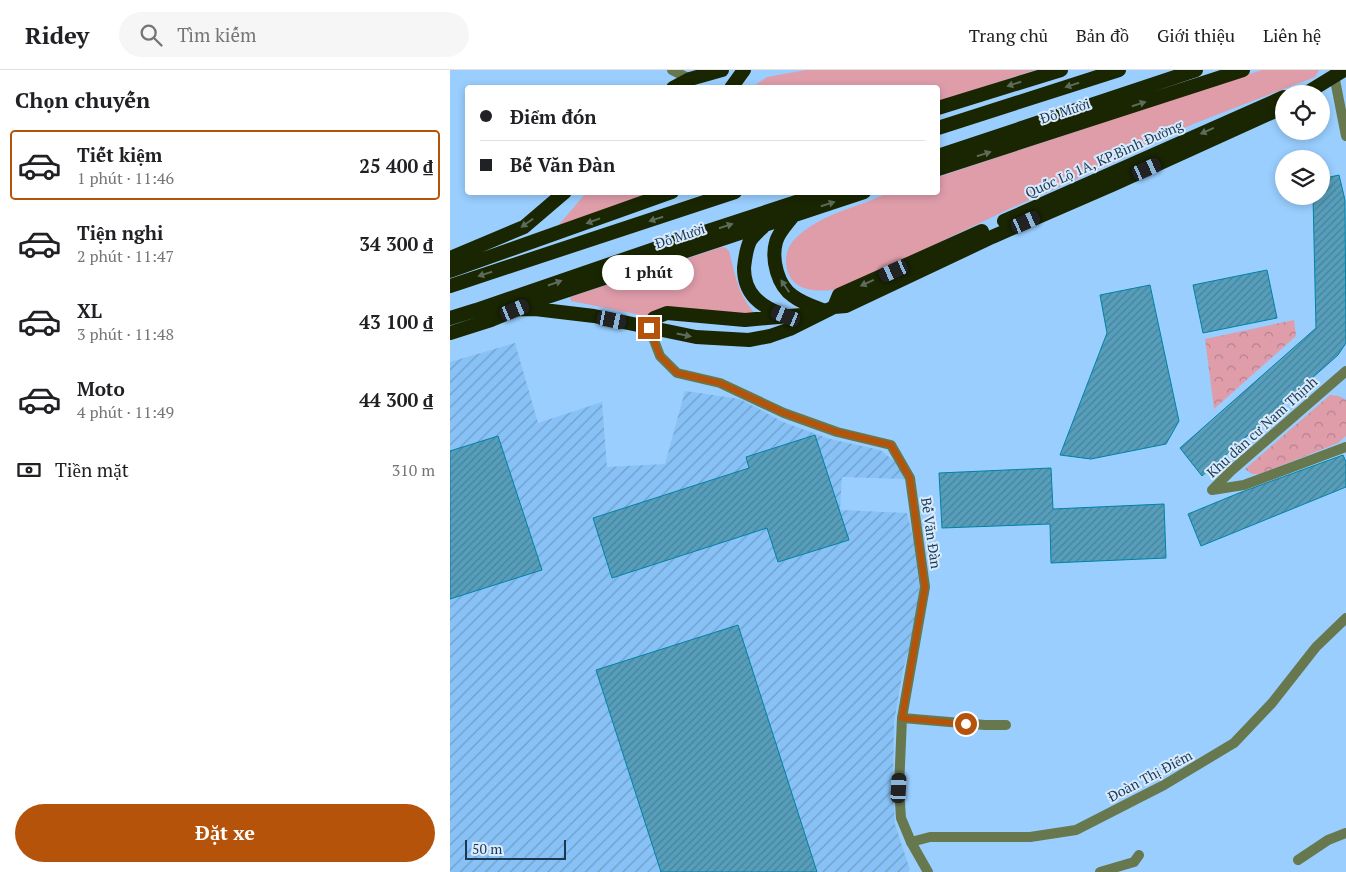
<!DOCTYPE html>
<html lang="vi">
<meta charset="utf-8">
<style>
:root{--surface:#fff;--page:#f6f6f6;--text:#202124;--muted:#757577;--line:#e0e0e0;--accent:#b45309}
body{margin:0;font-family:"PT Serif",serif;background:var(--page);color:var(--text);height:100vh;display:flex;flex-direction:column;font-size:19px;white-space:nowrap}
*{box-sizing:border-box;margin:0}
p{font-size:16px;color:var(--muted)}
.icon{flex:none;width:28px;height:28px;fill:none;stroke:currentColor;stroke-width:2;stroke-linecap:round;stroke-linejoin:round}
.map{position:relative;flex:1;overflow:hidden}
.side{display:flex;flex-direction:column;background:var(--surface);width:450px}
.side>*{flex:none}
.top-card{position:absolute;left:15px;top:15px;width:475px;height:110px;border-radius:5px;box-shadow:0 2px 8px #0003;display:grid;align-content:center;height:110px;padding:0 15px;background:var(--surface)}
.fabs{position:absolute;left:825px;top:15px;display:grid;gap:10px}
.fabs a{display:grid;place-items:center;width:55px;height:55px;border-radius:50%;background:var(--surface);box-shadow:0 2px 8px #0003;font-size:25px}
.scale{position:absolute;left:15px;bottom:12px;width:101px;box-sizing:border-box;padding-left:5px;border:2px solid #1c3850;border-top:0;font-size:14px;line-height:18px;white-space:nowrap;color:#1c3850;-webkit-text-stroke:4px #d8ebfe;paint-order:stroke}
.end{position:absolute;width:22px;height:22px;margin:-11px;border:6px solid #b45309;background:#fff;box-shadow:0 0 0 2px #fff}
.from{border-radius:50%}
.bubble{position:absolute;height:35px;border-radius:18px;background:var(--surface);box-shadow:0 2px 8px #0003;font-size:16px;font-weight:800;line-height:35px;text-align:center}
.car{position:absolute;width:15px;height:30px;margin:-15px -8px;border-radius:6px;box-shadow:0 0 4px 1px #0007;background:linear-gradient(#222 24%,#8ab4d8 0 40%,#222 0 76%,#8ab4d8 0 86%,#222 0)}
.top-card b{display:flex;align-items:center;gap:18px;height:48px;font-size:19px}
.top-card b+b{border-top:1px solid var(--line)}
.top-card i{width:12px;height:12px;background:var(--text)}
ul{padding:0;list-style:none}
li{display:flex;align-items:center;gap:15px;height:70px;margin:0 10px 8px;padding:0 5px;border:2px solid transparent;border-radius:5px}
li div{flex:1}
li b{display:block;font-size:19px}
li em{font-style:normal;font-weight:800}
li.on{border-color:var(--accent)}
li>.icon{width:45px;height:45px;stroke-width:1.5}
h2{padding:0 15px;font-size:22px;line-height:60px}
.pay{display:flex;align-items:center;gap:12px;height:55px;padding:0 15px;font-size:19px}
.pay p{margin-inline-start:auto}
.action{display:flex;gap:10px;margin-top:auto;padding:10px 15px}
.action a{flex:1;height:58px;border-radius:30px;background:var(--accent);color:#fff;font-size:20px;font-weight:800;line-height:58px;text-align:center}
header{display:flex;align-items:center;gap:30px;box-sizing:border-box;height:70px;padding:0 25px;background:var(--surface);border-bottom:1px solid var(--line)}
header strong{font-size:24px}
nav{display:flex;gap:28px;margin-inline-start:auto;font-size:18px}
.search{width:350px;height:45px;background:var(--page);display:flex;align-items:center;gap:12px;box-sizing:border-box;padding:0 18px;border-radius:28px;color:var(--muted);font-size:19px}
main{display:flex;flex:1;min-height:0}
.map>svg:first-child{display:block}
.industrial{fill:url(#industrial-furrows)}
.green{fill:#df9daa}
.park{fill:url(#park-crowns)}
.building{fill:url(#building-hatch);stroke:#0082a7}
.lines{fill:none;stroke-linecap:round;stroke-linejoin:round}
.minor{stroke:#67784e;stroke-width:10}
.tertiary{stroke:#67784e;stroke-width:10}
.trunk{stroke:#192601;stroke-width:14}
.oneway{fill:#5c6b5a}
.route{stroke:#b45309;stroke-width:6}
.labels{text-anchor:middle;stroke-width:4;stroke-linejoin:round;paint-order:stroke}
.street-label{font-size:14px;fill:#1c3850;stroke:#d8ebfe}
</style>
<header>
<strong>Ridey</strong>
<div class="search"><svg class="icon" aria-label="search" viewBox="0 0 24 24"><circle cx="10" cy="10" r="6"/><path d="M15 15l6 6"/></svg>Tìm kiếm</div>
<nav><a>Trang chủ</a><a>Bản đồ</a><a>Giới thiệu</a><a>Liên hệ</a></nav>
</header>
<main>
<section class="side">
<h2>Chọn chuyến</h2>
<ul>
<li class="on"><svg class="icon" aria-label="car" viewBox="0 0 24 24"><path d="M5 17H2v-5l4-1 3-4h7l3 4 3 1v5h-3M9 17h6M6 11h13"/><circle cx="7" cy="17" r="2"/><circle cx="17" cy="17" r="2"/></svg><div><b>Tiết kiệm</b><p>1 phút · 11:46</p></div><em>25 400 ₫</em></li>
<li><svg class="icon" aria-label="car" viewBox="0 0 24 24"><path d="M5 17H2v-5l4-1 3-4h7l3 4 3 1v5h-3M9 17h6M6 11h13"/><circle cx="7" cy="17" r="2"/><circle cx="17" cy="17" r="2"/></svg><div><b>Tiện nghi</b><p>2 phút · 11:47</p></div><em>34 300 ₫</em></li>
<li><svg class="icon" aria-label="car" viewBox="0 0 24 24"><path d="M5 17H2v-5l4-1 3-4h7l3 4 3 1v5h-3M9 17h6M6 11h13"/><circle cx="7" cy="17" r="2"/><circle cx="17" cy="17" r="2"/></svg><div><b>XL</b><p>3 phút · 11:48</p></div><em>43 100 ₫</em></li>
<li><svg class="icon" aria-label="car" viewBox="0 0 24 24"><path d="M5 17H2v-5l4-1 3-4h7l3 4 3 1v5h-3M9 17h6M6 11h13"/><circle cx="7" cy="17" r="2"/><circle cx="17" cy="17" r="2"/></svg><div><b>Moto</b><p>4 phút · 11:49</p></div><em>44 300 ₫</em></li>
</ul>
<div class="pay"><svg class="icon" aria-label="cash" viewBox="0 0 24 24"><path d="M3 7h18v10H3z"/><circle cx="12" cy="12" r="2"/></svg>Tiền mặt<p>310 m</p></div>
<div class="action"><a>Đặt xe</a></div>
</section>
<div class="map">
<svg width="896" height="802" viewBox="0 0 896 802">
<defs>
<pattern id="industrial-furrows" width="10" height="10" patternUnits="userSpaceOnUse" patternTransform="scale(1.25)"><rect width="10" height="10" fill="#88c1f5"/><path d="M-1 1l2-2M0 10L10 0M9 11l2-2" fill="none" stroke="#6e9ec9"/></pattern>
<pattern id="park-crowns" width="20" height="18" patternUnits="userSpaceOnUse" patternTransform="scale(1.25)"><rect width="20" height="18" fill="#df9daa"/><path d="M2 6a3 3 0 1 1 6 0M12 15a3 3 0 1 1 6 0" fill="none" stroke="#b4818d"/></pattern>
<pattern id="building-hatch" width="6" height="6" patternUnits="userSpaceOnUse" patternTransform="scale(1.25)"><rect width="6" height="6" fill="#579ebb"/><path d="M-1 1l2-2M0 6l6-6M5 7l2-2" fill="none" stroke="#47829a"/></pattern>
</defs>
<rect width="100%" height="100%" fill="#99cefe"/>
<path class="industrial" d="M65 273 88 353 152 332 157 397 215 394 235 321 290 329 333 352 380 369 430 380 448 394 454 409 392 407 390 440 457 443 464 472 470 522 466 555 453 600 444 652 443 715 445 754 460 800 458 802H0V292Z"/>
<path class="green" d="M356 0H585L488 32V18H301L317 7Z
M812 0H869L865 7 743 54 669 90 559 139 392 219C369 222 338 224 336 192 336 183 339 174 346 168 365 149 392 141 417 132 425 129 433 124 442 123 456 120 473 122 488 122V107Z
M136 123H212L106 158Z
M272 177 276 178 279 181C286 208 288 225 307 246L213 239 196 246 121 231 120 227Z"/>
<path class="park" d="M844 250 846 266 764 339 755 269Z
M880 325 889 326 896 330V366L888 373 810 404H802L795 399Z"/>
<path class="building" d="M889 105 895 130 896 273 888 285 752 406 730 378 866 258 863 126H871V109Z
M817 200 827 248 753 263 743 215Z
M700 215 729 351 716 374 641 389 610 385 657 263 650 225Z
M365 365 399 470 328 492 317 458 162 508 143 448 299 398 296 387Z
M48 366 92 500 0 529V381Z
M893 385 896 392V417L751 476 738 444 789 423Z
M601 398 603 439 714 434 716 488 601 493 600 454 492 458 489 403Z
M288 555 367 802H211L146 600Z"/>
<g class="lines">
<path class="minor" d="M884 5 896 66
M762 420 781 401 896 301
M762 420 794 415 896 377
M452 648 535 655H556
M461 772 480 767H580L626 760 714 715 784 673 822 633 866 577 896 548
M848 790 878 770 896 763
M650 802 684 792 689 785"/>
<path class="tertiary" d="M222 0 240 9
M199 257 210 286 227 303 270 313 334 343 387 362 441 375 460 408 475 517 452 648 449 718 451 748 461 772 478 802"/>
<path class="trunk" d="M223 18 240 9 272 0
M281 18 294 0
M855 24 894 0
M488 38 611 0
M488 58 669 0
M488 86 746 0
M488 99 793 0
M343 146C337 154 328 163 326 172 321 190 328 216 343 226 352 233 365 237 375 241
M554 151 834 27
M313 157C309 161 303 166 300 171 296 179 295 189 294 198 294 224 310 236 333 245
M0 188 74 157 115 122
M0 201 222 122
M0 216 285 122
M384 237 389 225 532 161
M26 240 85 239 144 246 246 267 299 270 320 266 340 259 384 237 396 236 542 167 664 114 834 37
M0 248 26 240 242 166 377 122
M199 257 204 248 217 243 295 250 362 244
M0 263 41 250 94 228 414 122"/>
</g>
<defs><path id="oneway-solid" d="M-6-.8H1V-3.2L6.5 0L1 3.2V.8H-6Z" transform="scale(1.25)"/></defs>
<g class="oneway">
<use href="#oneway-solid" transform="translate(564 14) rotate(163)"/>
<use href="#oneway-solid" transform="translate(622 15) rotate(162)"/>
<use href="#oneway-solid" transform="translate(689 34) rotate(-18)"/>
<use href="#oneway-solid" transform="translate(757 61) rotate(156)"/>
<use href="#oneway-solid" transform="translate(534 84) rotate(-18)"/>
<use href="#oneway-solid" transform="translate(378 134) rotate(-18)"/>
<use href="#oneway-solid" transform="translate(206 149) rotate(162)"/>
<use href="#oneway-solid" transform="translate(143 151) rotate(160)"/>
<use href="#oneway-solid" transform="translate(77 153) rotate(145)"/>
<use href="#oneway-solid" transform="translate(276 156) rotate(-18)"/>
<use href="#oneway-solid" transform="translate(35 204) rotate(162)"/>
<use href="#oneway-solid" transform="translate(105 213) rotate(-19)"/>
<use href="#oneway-solid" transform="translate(417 213) rotate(156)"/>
<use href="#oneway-solid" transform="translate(335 216) rotate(-124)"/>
<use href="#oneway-solid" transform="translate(234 265) rotate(12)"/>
</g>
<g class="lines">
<path class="route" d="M199 258 210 286 227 303 270 313 334 343 387 362 441 375 460 408 475 517 452 648 516 654"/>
</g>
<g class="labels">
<g class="street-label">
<text transform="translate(615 41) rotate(-18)" y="5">Đỗ Mười</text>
<text transform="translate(654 89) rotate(-24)" y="5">Quốc Lộ 1A, KP.Bình Đường</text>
<text transform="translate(230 166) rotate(-18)" y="5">Đỗ Mười</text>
<text transform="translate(812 357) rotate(-42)" y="5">Khu dân cư Nam Thịnh</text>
<text transform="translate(481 463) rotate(82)" y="5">Bế Văn Đàn</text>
<text transform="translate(700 706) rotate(-28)" y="5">Đoàn Thị Điểm</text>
</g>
</g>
</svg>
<div class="fabs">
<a><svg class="icon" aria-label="locate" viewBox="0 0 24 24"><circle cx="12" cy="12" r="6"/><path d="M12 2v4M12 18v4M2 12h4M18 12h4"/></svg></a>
<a><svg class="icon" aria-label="layers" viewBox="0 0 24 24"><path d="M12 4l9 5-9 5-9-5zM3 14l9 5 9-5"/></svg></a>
</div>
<div class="scale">50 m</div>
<i class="end from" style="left:516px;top:654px"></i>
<i class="end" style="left:199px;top:258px"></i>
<div class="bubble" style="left:152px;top:185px;width:92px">1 phút</div>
<i class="car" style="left:697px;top:99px;rotate:66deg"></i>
<i class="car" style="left:576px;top:152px;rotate:66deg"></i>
<i class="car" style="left:444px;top:201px;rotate:246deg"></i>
<i class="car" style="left:65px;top:240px;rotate:68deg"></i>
<i class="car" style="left:336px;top:246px;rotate:292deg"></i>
<i class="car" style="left:162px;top:250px;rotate:102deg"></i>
<i class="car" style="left:449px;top:718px;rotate:3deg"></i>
<div class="top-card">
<b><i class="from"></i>Điểm đón</b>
<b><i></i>Bế Văn Đàn</b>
</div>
</div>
</main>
